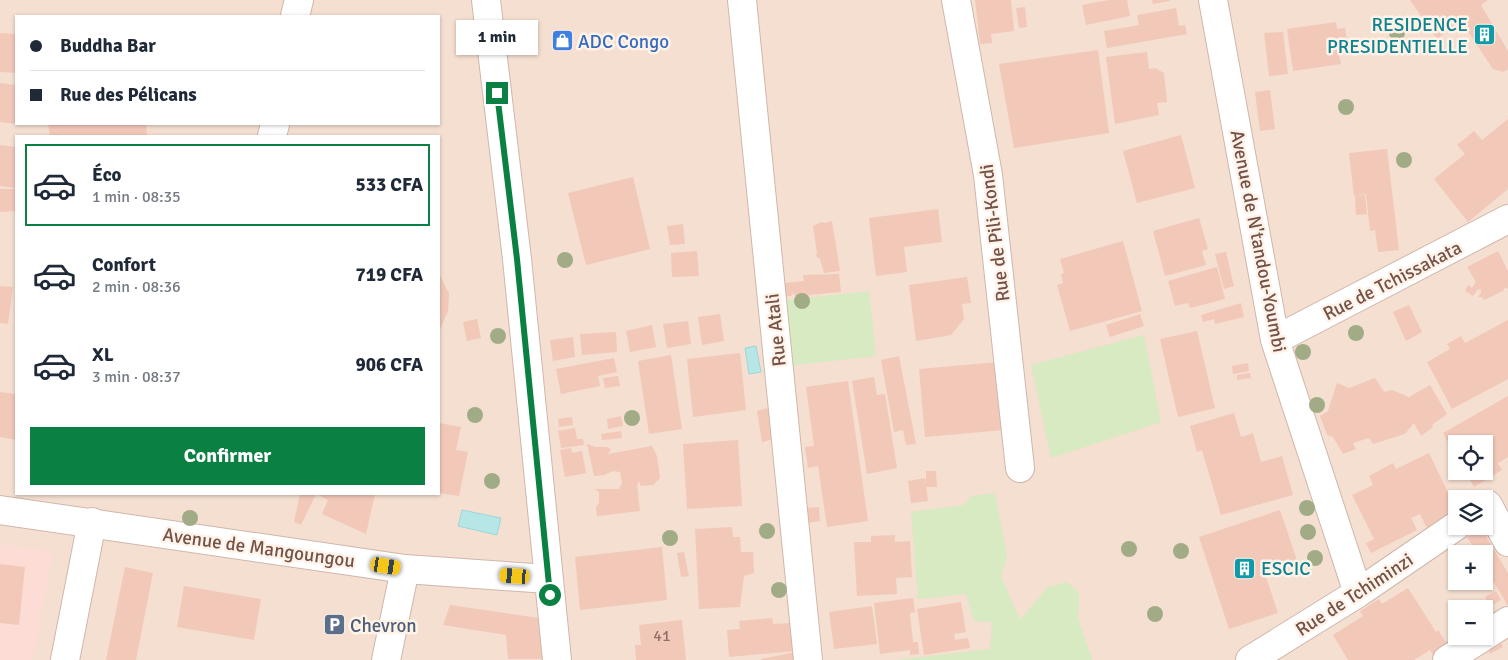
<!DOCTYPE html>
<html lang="fr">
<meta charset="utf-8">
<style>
:root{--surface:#fff;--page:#f2f2f3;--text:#1f2937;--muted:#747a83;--line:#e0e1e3;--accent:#0b8043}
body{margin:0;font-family:Signika,sans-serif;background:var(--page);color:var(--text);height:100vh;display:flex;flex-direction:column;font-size:19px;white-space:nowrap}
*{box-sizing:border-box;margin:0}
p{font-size:16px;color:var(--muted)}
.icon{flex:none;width:28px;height:28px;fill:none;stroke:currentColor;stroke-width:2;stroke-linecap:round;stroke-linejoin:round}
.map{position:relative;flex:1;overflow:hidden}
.side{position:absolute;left:15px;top:135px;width:425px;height:360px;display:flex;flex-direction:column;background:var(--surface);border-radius:0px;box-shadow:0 1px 4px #0004}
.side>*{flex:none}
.guide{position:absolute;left:15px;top:15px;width:425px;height:110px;border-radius:0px;box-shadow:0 1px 4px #0004;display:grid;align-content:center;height:110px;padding:0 15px;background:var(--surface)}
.buttons{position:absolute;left:1448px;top:435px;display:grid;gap:10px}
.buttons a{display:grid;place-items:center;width:45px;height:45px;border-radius:0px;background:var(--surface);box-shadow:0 1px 4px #0004;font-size:25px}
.end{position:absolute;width:22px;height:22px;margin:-11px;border:6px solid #0b8043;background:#fff;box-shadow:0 0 0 2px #fff}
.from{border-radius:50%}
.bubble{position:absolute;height:35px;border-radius:0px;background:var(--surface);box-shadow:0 1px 4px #0004;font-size:16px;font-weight:700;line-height:35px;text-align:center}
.car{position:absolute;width:15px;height:30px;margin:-15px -8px;border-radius:6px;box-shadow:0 0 4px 1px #0007;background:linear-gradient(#f5c518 24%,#345 0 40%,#f5c518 0 76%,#345 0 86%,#f5c518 0)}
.guide b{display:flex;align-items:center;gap:18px;height:48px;font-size:19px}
.guide b+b{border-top:1px solid var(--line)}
.guide i{width:12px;height:12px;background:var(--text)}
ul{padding:9px 0 0;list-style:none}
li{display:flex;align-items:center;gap:15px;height:82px;margin:0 10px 8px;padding:0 5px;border:2px solid transparent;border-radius:0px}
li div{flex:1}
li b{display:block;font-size:19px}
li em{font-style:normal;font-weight:700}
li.selected{border-color:var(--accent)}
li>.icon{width:45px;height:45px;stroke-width:1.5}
.action{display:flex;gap:10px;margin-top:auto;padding:10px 15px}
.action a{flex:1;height:58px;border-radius:0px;background:var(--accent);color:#fff;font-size:20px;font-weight:700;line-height:58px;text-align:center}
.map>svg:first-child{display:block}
.residential{fill:#f4dfd1;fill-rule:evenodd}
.commercial{fill:#fddcd6}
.green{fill:#d7eac1}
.water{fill:#b7e6e6;stroke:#9dd7d8}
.building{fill:#f2c8b9}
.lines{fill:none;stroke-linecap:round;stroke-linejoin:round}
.minor-casing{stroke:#d0b7ac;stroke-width:30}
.minor{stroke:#fff;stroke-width:28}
.tree{fill:#a1ac87}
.route{stroke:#0b8043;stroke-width:6}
.labels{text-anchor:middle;stroke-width:5;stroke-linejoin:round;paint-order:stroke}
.number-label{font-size:16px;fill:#947064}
.culture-label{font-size:19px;fill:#0d838f;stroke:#fff3e9;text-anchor:end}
.shop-label{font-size:19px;fill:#366cbe;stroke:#fff3e9;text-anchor:start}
.street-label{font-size:19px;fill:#755248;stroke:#fff3e9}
.service-label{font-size:19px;fill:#4e5e75;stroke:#fff3e9;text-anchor:start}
</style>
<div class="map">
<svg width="1508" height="660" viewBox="0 0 1508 660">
<rect width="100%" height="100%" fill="#fdefe2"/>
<path class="residential" d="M0 0H1508V660H0ZM16 16H439V124H16ZM16 136H439V494H16ZM1456 444H1484V471H1456ZM1456 499H1484V526H1456ZM1456 554H1484V581H1456ZM1456 609H1484V636H1456Z"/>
<path class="commercial" d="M0 544 53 552 33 660H0Z"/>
<path class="green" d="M869 291 876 356 787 366 780 301Z
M1144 335 1161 422 1051 458 1031 365Z
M995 493 1007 556 1001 576 1020 620 1048 587 1067 582 1079 593 1078 618 1092 660H895L990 649 992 622 974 621 966 594 918 599 911 512 964 505 971 496Z"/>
<path class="water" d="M756 346 761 372 749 374 745 348Z
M462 510 501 518 497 535 458 526Z"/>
<path class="building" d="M975 0H1011L1014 31 991 34 992 43 980 44Z
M1109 0H1127L1130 16 1086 25 1082 5Z
M1152 0H1170V1L1153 4Z
M1410 0H1488L1481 5 1508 51V69L1503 72 1493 69 1461 21 1437 39Z
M1025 7 1027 27 1019 28 1016 8Z
M1176 8 1179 26 1185 25 1187 34 1107 48 1104 31 1139 25 1137 15Z
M1336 22 1337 29 1345 28 1349 53 1339 55 1341 64 1293 71 1287 29Z
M1283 32 1288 74 1269 76 1264 33Z
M0 33 16 34V73L0 72Z
M1098 50 1109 133 1014 148 999 64Z
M1147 52 1149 69 1155 68 1164 73 1167 102 1157 103 1159 115 1115 124 1106 57Z
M0 83 16 85V124L0 122Z
M1270 90 1275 129 1260 131 1255 92Z
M1508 119V189L1468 222 1434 179 1465 154 1457 145 1474 131 1482 140Z
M48 124H146L147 136H50Z
M1181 135 1195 188 1137 203 1123 151Z
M0 145 16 147V188L0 186Z
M1387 149 1399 250 1378 252 1375 230 1370 231 1366 194 1354 196 1349 153Z
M633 177 650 249 586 265 568 193Z
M0 189H15L16 211 0 212Z
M1365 195 1367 214 1356 215 1355 196Z
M938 209 942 242 904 247 907 272 876 276 869 218Z
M1199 218 1208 249 1202 251 1206 265 1165 276 1153 231Z
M832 221 840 271 824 273 820 259 816 256 817 253 813 226 822 222 825 223Z
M683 224 685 244 670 245 667 226Z
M1123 241 1142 311 1070 331 1057 285 1063 283 1061 274 1064 273 1060 259Z
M697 251 699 276 672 277 671 253Z
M1498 251 1508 271V289L1505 287 1503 291 1484 300 1482 297H1478L1481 293V289L1477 290 1473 296 1465 291 1468 285 1472 288 1476 282 1467 267Z
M1226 252 1234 286 1224 289 1215 254Z
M1217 267 1225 299 1190 308 1188 303 1175 306 1168 281Z
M439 273 449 294 448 311 439 332Z
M839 274 841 292 796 296 793 293 791 296 778 297 776 284 804 281 803 275Z
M967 277 971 303 962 304 964 319 951 335 916 341 909 285Z
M0 286 13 287 8 324 0 323Z
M1241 303 1244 317 1215 324 1214 319 1203 322 1201 315Z
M1409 305 1422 332 1406 341 1393 312Z
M720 314 724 341 702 345 698 317Z
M1140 314 1144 326 1110 337 1106 325Z
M477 319 481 338 467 341 463 322Z
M1508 320V379L1452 409 1427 362 1450 349 1447 344 1461 336 1465 343Z
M688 321 691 344 667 348 663 324Z
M652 325 656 347 630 352 626 331Z
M1197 331 1215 408 1178 417 1160 339Z
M616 332 617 352 582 355 580 334Z
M573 337 575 357 553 361 550 340Z
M740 353 746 410 693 417 687 359Z
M671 355 682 429 649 434 638 361Z
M899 356 916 444 906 445 903 430 894 432 881 360Z
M614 358 617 372 598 376 600 386 561 394 556 369Z
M998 362 1004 430 925 437 919 369Z
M1248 363 1249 371 1233 374 1232 366Z
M1250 373 1251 378 1237 380V375Z
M618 376 620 386 605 388 603 378Z
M874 377 877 395 885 394 897 468 867 474 852 381Z
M1375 378 1384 392 1392 390 1409 397 1430 385 1447 414 1433 424 1432 428 1421 436 1414 423 1405 434 1373 444 1369 438 1353 443 1356 449 1343 454 1333 437 1327 435 1320 416 1328 411 1337 383 1349 388Z
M848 381 868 521 827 527 818 466 808 468 805 447 814 446 806 387Z
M0 392 16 394V440L0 437Z
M1508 396V457L1498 463 1502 470 1474 487 1465 471H1484V444H1456V456L1443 433Z
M769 408 774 439 762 442 757 411Z
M1234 413 1241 437 1253 433 1261 462 1282 456 1293 495 1221 515 1202 450 1197 452 1190 426Z
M621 416 623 426 608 429 607 419Z
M572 417 573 425 559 427 558 419Z
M439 423 461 427 456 450 468 452 459 496 439 493Z
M575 428 577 439H583L584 445 561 448 558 431Z
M621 431 622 438 602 440 601 434Z
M738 440 742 506 687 509 683 444Z
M587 444 596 447H606L611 449 608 454 652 446 657 456 660 478 653 485 640 486V482L637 484 640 511 597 516 596 507 599 503V492L595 489H619L622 483 620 472 613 471 604 475 594 476Z
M571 448 572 453 582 451 586 473 565 477 560 450Z
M1429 453 1456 509V521L1430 534 1420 514 1411 518 1417 530 1371 553 1366 543 1374 539 1352 495 1373 485 1369 476 1393 463 1396 469Z
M926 471H936L937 487H926Z
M925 478 928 501 911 503 908 481Z
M300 494H375L366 534 322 514 328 500 316 494 301 525 294 522Z
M819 507 820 521 807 523 806 508Z
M1280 510 1298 563 1265 574 1278 613 1229 629 1199 537Z
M732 527 733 537H740L741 552H753L754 573 744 576 740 607 699 609 695 529Z
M1481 528 1508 573V606L1484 566V554H1477L1467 537Z
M895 535V542L910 541 912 577 896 578 897 594 857 596 854 542H871V536Z
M662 547 667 600 580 610 575 557Z
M684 552 689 576 681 577 677 553Z
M0 564 25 567 19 625 0 623Z
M125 567 153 573 136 660H106Z
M184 586 261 599 254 640 177 627Z
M1408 588 1436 632 1438 630 1449 647 1434 657 1430 650 1414 660H1348L1333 635 1363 616 1360 611 1379 599 1382 604Z
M1496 591 1501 600 1490 606 1485 597Z
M913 598 915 612 910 613 913 642H918L919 654 910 655V650L880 654 874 603Z
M961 602 966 632 954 634 955 640 968 638 970 648 924 655 917 609Z
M450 605 545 619 549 659H508L506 635 443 625Z
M872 606 877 644 834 649 829 612Z
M772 618 773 624 791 623 794 651 729 657 727 630 740 629 739 621Z
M682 620 686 660H636L635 645H641L639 625Z
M1498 638 1503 647 1490 654 1486 645Z
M796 652 797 660H761V659Z"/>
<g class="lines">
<defs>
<path id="minor" d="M486 0 517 259 557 660
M742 0 808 660
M956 0 988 175 1020 468
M1213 0 1275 340 1358 593
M295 16 299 0
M272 136 275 124
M1275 340 1508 219
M1488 505 1508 542
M0 510 405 569 548 579
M65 660 92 522
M386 660 405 569
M1250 660 1358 593 1456 526
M1447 660 1508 621"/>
</defs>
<use href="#minor" class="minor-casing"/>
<use href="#minor" class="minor"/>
</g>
<g class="tree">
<circle cx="1397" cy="33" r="8"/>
<circle cx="1346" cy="107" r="8"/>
<circle cx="1404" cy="160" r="8"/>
<circle cx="565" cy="260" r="8"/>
<circle cx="802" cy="301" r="8"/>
<circle cx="1356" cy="333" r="8"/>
<circle cx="498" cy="336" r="8"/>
<circle cx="1303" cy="352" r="8"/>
<circle cx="1317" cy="405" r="8"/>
<circle cx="475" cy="415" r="8"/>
<circle cx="632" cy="418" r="8"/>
<circle cx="492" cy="481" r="8"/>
<circle cx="1307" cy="508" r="8"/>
<circle cx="190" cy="518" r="8"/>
<circle cx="767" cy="531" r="8"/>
<circle cx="1308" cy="532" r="8"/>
<circle cx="670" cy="538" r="8"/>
<circle cx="1129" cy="549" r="8"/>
<circle cx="1181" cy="551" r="8"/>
<circle cx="1315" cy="558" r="8"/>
<circle cx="779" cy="590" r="8"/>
<circle cx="1155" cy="614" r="8"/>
</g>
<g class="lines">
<path class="route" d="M497 93 517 259 550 595"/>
</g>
<defs>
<symbol id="building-square" viewBox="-11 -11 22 22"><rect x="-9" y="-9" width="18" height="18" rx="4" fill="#0f9aa8" stroke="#fff3e9"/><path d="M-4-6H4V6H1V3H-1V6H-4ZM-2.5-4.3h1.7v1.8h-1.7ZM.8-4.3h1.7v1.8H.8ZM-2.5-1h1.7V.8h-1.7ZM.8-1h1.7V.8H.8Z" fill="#fff"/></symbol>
<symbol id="shop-square" viewBox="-11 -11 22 22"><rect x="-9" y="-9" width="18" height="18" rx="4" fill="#3f7fe0" stroke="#fff3e9"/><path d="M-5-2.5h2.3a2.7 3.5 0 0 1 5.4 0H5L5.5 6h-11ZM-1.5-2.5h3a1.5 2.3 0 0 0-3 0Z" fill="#fff"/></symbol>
<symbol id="parking-square" viewBox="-11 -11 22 22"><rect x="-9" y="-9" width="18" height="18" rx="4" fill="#5c6f8a" stroke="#fff3e9"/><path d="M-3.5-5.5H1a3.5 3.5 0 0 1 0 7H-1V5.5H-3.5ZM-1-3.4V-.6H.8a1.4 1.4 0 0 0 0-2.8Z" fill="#fff"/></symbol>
</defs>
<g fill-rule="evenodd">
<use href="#building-square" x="1472" y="22" width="25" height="25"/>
<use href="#shop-square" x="550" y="28" width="25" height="25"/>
<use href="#building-square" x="1232" y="556" width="25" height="25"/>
<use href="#parking-square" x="322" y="612" width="25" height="25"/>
</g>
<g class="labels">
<g class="number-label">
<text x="662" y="641">41</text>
</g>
<g class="culture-label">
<text x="1468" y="31">RESIDENCE<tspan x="1468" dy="22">PRESIDENTIELLE</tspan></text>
<text x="1261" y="575" text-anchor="start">ESCIC</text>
</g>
<g class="shop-label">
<text x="578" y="48">ADC Congo</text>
</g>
<g class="street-label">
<text transform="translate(994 233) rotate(-97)" y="7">Rue de Pili-Kondi</text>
<text transform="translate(1259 241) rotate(79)" y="7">Avenue de N'tandou-Youmbi</text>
<text transform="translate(1392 280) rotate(-27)" y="7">Rue de Tchissakata</text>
<text transform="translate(775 330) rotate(-96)" y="7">Rue Atali</text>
<text transform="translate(259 547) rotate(8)" y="7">Avenue de Mangoungou</text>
<text transform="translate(1354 594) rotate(-33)" y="7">Rue de Tchiminzi</text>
</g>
<g class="service-label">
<text x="350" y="632">Chevron</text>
</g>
</g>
</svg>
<div class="buttons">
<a><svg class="icon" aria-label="locate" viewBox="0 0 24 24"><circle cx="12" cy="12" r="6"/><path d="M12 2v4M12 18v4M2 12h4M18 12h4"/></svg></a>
<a><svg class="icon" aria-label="layers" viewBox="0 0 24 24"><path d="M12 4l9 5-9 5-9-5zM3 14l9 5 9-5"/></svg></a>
<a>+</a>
<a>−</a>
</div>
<i class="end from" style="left:550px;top:595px"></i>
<i class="end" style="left:497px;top:93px"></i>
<div class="bubble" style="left:456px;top:20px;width:82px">1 min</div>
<i class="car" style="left:386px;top:566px;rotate:99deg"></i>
<i class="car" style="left:515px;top:576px;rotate:274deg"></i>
<div class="guide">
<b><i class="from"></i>Buddha Bar</b>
<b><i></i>Rue des Pélicans</b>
</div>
<section class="side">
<ul>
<li class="selected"><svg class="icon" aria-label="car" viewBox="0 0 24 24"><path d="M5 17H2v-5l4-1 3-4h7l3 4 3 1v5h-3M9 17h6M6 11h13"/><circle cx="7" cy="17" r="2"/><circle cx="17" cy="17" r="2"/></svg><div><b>Éco</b><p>1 min · 08:35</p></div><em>533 CFA</em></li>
<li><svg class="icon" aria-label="car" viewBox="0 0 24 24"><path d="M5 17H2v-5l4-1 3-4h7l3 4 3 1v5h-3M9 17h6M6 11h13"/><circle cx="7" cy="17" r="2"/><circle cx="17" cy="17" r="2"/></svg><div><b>Confort</b><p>2 min · 08:36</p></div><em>719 CFA</em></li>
<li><svg class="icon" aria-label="car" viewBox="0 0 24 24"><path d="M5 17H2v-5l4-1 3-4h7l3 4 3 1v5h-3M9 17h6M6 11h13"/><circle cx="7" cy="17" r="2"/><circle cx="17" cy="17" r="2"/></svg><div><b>XL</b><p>3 min · 08:37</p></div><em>906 CFA</em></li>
</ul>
<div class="action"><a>Confirmer</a></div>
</section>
</div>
